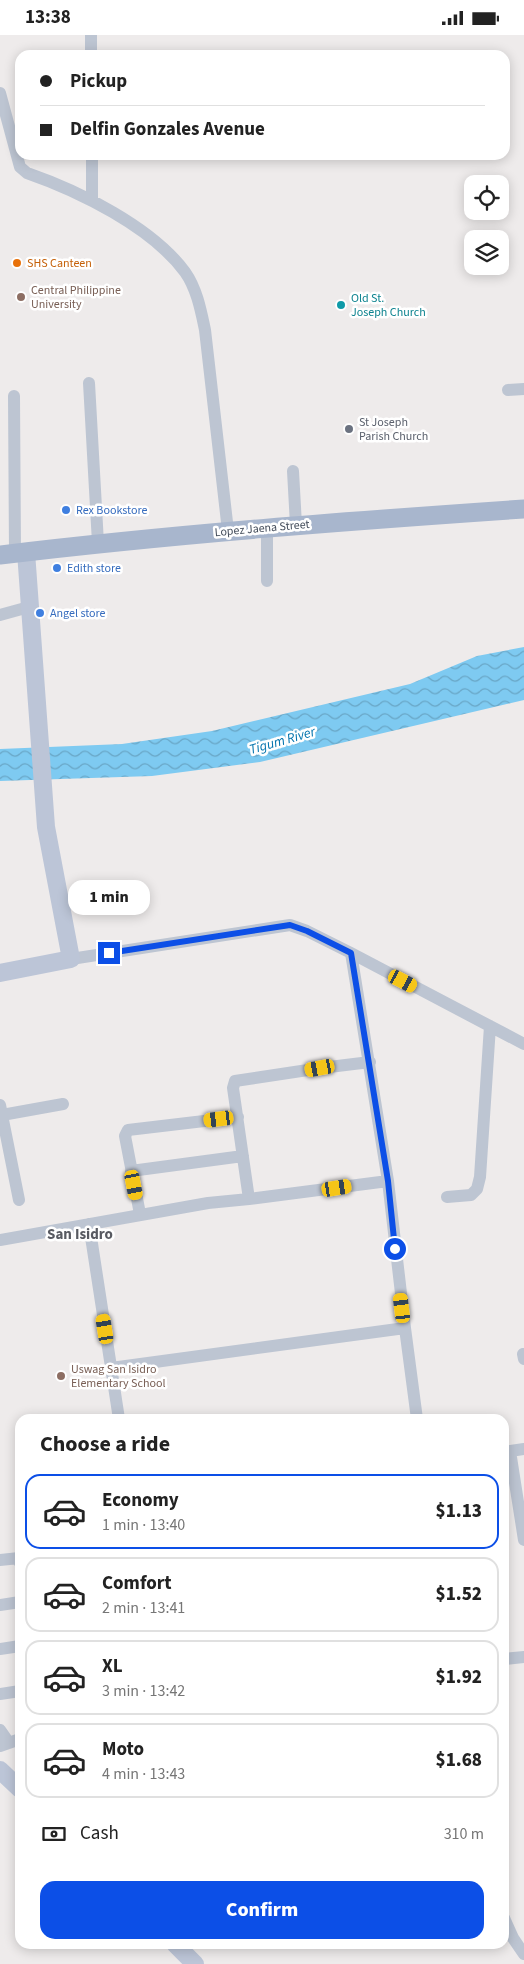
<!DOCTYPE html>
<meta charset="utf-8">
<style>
:root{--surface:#fff;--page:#f2f2f2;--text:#222;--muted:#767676;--line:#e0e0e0;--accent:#0c4fe7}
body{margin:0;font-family:"Source Sans 3",sans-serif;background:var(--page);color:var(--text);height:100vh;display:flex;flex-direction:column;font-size:19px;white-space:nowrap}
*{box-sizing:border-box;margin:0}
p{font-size:16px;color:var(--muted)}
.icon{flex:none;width:28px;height:28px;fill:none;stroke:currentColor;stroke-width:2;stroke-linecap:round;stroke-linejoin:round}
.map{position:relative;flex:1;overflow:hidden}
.panel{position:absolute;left:15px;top:1379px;width:494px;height:535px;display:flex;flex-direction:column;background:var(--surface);border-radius:15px;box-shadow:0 2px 12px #0003}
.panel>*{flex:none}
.hud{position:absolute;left:15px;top:15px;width:495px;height:110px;border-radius:15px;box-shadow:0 2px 12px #0003;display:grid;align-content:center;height:110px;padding:0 25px;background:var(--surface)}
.controls{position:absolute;left:464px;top:140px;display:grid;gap:10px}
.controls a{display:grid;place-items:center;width:45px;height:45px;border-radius:10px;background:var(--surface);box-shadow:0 2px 12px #0003;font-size:25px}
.end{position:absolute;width:22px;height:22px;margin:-11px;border:6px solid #0c4fe7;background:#fff;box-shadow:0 0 0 2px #fff}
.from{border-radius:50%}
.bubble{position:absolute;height:35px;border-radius:15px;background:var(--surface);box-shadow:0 2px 12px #0003;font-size:16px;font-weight:800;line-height:35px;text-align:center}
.car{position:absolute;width:15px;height:30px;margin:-15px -8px;border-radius:6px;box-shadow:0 0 4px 1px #0007;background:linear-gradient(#f5c518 24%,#345 0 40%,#f5c518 0 76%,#345 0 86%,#f5c518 0)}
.hud b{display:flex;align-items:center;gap:18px;height:48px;font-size:19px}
.hud b+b{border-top:1px solid var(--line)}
.hud i{width:12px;height:12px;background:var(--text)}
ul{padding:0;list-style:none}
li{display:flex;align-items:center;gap:15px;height:75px;margin:0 10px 8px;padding:0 15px;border:2px solid var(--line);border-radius:15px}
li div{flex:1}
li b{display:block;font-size:19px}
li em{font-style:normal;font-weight:800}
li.on{border-color:var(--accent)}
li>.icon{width:45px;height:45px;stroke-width:1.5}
h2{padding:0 25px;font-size:22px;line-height:60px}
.pay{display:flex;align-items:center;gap:12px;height:55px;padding:0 25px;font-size:19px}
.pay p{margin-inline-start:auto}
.button{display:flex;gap:10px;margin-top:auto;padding:10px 25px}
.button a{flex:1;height:58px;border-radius:15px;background:var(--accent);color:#fff;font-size:20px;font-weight:800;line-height:58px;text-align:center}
.status{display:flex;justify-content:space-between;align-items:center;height:35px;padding:0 25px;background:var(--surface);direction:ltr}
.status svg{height:14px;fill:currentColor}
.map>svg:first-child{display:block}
.water{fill:url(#water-waves)}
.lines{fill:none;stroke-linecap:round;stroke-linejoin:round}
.street{stroke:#bdc5d2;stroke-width:12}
.secondary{stroke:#bcc5d7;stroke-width:18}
.primary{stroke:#a8b6cd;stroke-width:19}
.route{stroke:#0c4fe7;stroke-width:6}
.food-dot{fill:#e8710a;stroke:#fff;stroke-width:2}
.education-dot{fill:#8d6e63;stroke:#fff;stroke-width:2}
.culture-dot{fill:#0f9aa8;stroke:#fff;stroke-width:2}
.worship-dot{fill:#6b7280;stroke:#fff;stroke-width:2}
.shop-dot{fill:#3f7fe0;stroke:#fff;stroke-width:2}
.labels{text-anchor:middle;stroke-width:5;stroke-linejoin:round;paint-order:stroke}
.food-label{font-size:12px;fill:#c56008;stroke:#fff;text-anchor:start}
.education-label{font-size:12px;fill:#785e54;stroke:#fff;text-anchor:start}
.culture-label{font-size:12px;fill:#0d838f;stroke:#fff;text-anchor:start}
.worship-label{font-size:12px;fill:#5b616d;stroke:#fff;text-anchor:start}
.shop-label{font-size:12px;fill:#366cbe;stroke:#fff;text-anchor:start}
.street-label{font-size:12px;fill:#434c5a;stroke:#fff}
.water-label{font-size:14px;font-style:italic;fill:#0273ad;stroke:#fff}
.quarter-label{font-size:15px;font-weight:bold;fill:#585a61;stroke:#fff}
</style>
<div class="status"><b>13:38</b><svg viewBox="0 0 49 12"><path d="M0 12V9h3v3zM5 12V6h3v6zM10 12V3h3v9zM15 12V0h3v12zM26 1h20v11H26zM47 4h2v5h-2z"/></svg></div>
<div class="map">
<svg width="524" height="1929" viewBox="0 0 524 1929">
<defs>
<pattern id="water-waves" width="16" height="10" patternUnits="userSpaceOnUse" patternTransform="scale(1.25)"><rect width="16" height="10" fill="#7ecaf1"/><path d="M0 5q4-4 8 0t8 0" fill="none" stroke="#69a6c6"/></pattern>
</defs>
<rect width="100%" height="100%" fill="#eeebeb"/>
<path class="water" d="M524 612V665L260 727 152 741 0 746V714L122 709 212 696 410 649 477 621Z"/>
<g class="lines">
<path class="street" d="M91 0V20
M0 58 20 132 27 138C79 156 152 192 185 237 197 254 201 276 205 295L228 496
M92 120V165
M89 348 98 508
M508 355 524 354
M14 361 15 518
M293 436 296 490
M267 546V492
M0 580 29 572
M351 918 388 1146 405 1293 417 1384
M71 924 290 890 307 896 351 918 524 1009
M0 1070 19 1165
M2 1080 63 1069
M131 1136 243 1121
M447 1162 471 1160 477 1154 480 1142 490 991
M249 1164 233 1053 235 1046 321 1033 370 1027
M140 1179 125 1101 128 1095 238 1082
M89 1189 119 1384
M0 1205 208 1168 249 1164 388 1146
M523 1319 524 1324
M111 1333 405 1293
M510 1416 524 1505
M504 1417 524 1414
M0 1525 19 1523 20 1528
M0 1570 20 1567
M0 1614 20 1611
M504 1624 524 1622
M0 1659 20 1656
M0 1695 9 1708
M0 1711 20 1704
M504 1883 513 1903 524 1919"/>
<path class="secondary" d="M0 938 71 924 46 792 26 517
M0 1735 20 1754
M175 1909 195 1929"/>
<path class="primary" d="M0 520C174 499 349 486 524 474"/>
</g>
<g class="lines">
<path class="route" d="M109 918 290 890 307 896 351 918 388 1146 395 1214"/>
</g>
<circle class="food-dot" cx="17" cy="228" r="5"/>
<g class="education-dot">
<circle cx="21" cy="262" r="5"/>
<circle cx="61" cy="1341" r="5"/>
</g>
<circle class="culture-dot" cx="341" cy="270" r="5"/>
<circle class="worship-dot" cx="349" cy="394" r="5"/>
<g class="shop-dot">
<circle cx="66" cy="475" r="5"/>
<circle cx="57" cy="533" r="5"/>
<circle cx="40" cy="578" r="5"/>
</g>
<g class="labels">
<g class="food-label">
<text x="27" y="232">SHS Canteen</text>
</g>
<g class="education-label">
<text x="31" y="259">Central Philippine<tspan x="31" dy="14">University</tspan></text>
<text x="71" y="1338">Uswag San Isidro<tspan x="71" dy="14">Elementary School</tspan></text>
</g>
<g class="culture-label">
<text x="351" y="267">Old St.<tspan x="351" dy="14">Joseph Church</tspan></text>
</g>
<g class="worship-label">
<text x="359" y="391">St Joseph<tspan x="359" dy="14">Parish Church</tspan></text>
</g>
<g class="shop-label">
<text x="76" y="479">Rex Bookstore</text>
<text x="67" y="537">Edith store</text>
<text x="50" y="582">Angel store</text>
</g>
<g class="street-label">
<text transform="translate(262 493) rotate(-5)" y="4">Lopez Jaena Street</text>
</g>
<g class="water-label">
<text transform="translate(282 705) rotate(-16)" y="5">Tigum River</text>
</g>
<g class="quarter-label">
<text x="80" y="1204">San Isidro</text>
</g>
</g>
</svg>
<div class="controls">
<a><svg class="icon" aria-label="locate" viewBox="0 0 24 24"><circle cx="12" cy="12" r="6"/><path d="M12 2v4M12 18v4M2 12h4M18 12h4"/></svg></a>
<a><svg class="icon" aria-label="layers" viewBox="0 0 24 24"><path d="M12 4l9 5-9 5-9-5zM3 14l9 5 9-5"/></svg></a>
</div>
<i class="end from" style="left:395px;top:1214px"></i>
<i class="end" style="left:109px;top:918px"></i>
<div class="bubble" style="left:68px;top:845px;width:82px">1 min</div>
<i class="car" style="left:403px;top:946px;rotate:118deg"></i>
<i class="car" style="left:320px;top:1033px;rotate:260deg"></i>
<i class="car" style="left:219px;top:1084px;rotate:263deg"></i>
<i class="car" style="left:134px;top:1150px;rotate:169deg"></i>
<i class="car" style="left:337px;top:1153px;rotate:81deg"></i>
<i class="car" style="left:402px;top:1273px;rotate:353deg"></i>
<i class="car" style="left:105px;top:1294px;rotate:351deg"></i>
<div class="hud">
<b><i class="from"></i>Pickup</b>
<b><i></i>Delfin Gonzales Avenue</b>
</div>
<section class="panel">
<h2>Choose a ride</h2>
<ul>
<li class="on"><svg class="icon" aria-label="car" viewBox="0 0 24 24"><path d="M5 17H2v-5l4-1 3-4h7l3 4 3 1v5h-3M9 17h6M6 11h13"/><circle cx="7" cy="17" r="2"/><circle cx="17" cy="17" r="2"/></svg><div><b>Economy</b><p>1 min · 13:40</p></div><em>$1.13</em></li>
<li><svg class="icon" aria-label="car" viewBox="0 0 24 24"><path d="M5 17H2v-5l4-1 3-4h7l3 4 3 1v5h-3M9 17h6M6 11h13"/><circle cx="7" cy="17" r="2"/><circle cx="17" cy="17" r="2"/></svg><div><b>Comfort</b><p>2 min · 13:41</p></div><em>$1.52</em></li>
<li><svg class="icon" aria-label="car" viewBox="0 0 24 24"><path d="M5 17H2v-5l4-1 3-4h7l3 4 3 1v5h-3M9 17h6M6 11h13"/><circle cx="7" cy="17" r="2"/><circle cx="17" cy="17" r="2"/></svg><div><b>XL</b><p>3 min · 13:42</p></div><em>$1.92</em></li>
<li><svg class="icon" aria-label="car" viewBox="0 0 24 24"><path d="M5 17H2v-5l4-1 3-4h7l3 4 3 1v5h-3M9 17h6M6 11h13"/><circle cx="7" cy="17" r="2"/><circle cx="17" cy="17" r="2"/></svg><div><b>Moto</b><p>4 min · 13:43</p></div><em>$1.68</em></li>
</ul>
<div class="pay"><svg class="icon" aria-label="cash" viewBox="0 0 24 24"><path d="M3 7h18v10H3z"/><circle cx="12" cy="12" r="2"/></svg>Cash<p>310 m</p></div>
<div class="button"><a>Confirm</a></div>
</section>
</div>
